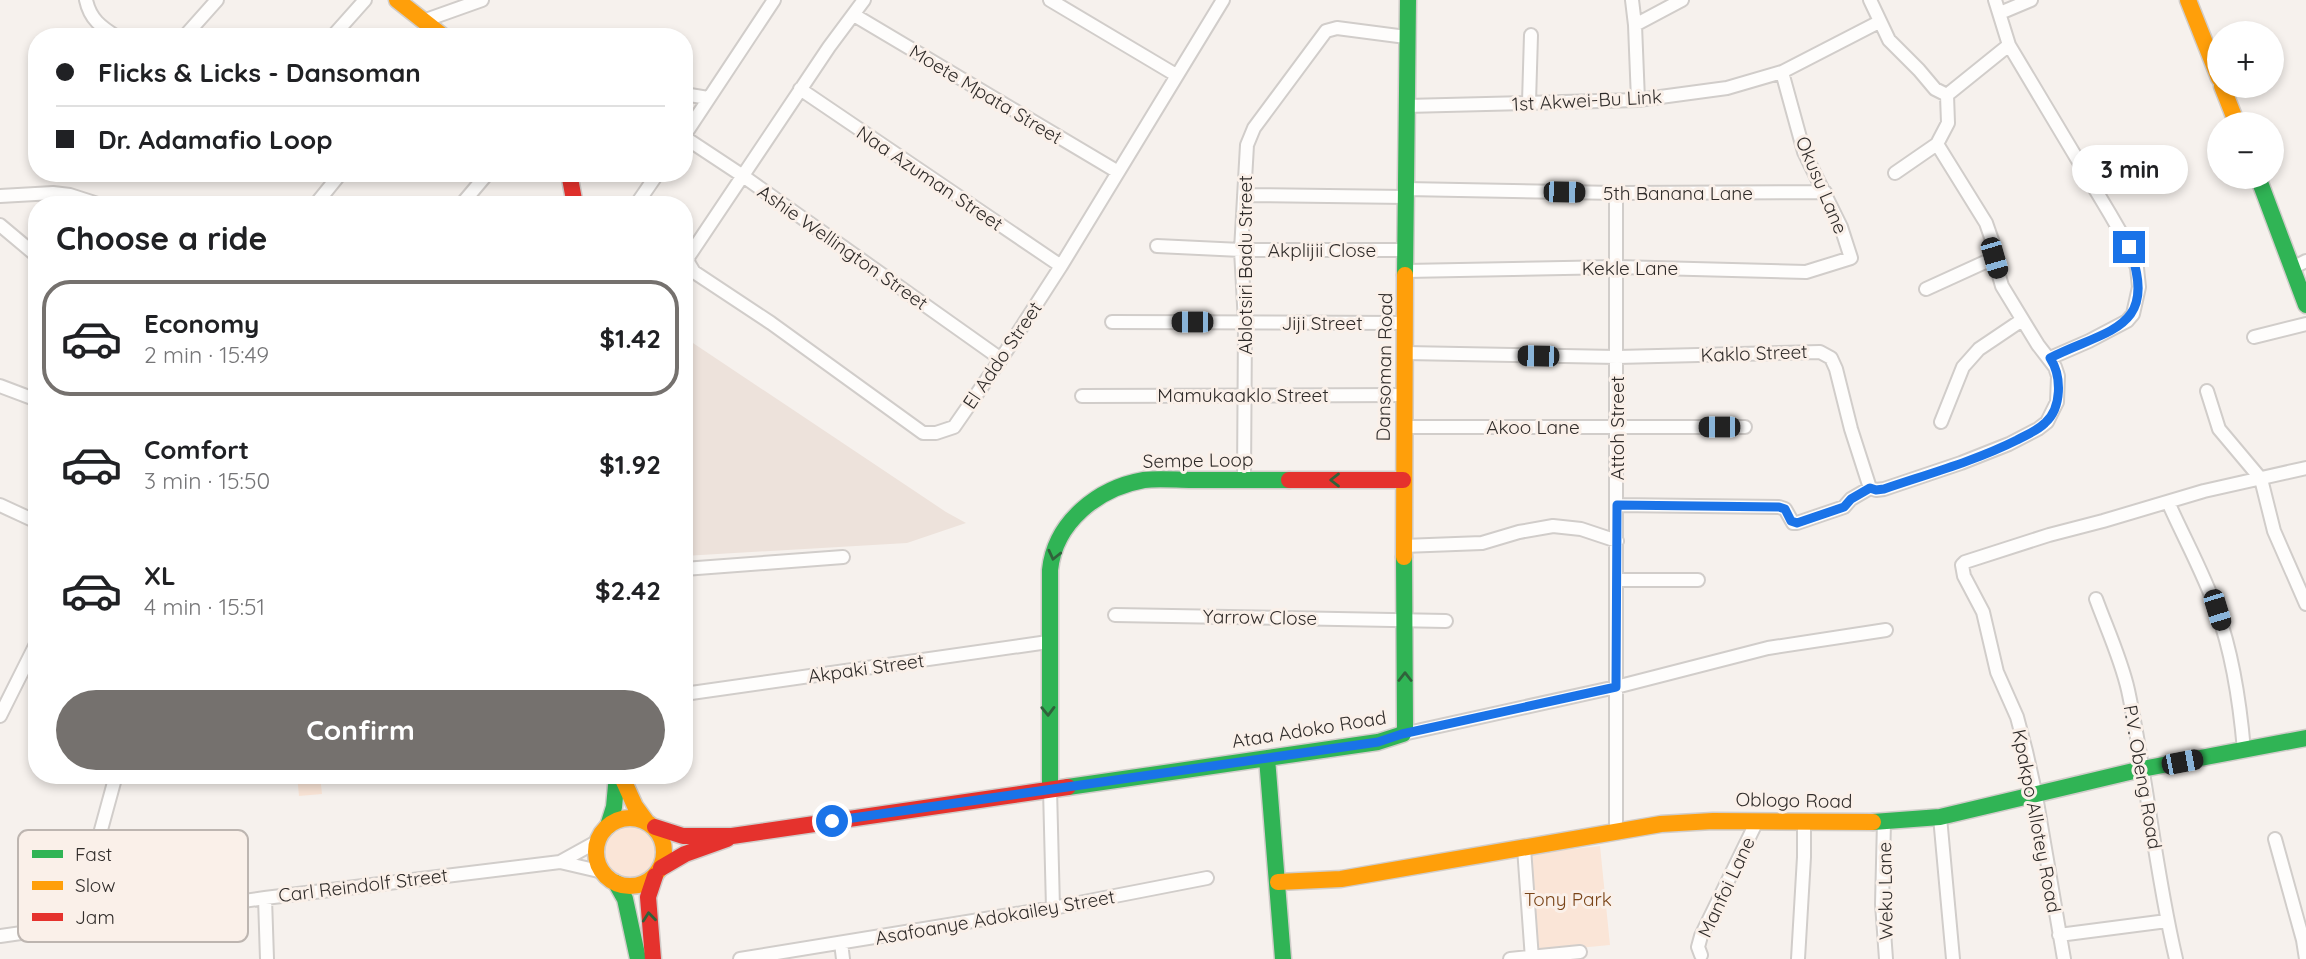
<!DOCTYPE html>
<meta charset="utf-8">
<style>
:root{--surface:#fff;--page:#f2f2f2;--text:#202124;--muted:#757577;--line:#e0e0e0;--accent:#75716e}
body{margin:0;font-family:Quicksand,sans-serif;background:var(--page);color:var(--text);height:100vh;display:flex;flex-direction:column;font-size:26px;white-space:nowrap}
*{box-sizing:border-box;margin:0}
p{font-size:23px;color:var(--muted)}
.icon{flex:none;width:38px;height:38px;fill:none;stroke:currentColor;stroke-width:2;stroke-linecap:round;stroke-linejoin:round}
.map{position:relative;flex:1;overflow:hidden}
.panel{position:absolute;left:28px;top:196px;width:665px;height:588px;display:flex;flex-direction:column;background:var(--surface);border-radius:28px;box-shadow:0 4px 10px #0003}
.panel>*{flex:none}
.top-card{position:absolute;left:28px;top:28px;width:665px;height:154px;border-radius:28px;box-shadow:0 4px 10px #0003;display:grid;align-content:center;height:154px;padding:0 28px;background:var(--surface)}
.tools{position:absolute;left:2207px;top:21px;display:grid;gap:14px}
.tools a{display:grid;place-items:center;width:77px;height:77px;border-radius:50%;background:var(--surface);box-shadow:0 4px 10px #0003;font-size:35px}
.end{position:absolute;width:32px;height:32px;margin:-16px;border:9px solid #1a73e8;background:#fff;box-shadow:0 0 0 4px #fff}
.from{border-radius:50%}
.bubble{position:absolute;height:49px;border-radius:24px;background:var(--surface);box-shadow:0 4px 10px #0003;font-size:23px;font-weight:700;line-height:49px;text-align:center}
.car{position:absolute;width:21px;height:42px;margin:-21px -10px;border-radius:9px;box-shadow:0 0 5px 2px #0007;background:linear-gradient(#222 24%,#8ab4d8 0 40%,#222 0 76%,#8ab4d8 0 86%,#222 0)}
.top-card b{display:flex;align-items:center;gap:24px;height:66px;font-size:26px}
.top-card b+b{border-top:2px solid var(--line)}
.top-card i{width:18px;height:18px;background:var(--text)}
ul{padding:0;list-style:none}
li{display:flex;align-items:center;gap:21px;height:116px;margin:0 14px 10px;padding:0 14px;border:4px solid transparent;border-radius:28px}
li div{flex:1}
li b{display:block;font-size:26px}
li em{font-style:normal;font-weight:700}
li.current{border-color:var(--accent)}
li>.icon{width:63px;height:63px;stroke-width:1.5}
h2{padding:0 28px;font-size:32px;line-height:84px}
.primary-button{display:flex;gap:14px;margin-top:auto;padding:14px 28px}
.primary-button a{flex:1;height:80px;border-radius:42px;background:var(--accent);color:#fff;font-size:28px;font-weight:700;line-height:80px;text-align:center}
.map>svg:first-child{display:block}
.built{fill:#ede2db}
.green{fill:#fae5d7}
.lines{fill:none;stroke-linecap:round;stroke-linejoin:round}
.street-casing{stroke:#d1cdca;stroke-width:16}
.fast-casing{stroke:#d1cdca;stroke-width:19}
.slow-casing{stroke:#d1cdca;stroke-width:19}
.jam-casing{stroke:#d1cdca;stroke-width:19}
.street{stroke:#fefdfc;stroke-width:12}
.fast{stroke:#30b455;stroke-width:16}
.slow{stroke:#ff9f0a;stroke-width:16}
.jam{stroke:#e5322d;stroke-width:16}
.oneway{stroke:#30623b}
.route{stroke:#1a73e8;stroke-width:9}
.labels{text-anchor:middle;stroke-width:6;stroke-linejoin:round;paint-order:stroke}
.street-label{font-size:19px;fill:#302c2a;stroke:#faf0e9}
.park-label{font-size:19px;fill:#7a4519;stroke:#faf0e9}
.key{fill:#faf0e9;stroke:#bdb5b0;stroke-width:2}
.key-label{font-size:19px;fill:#302c2a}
</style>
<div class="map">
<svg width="2306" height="959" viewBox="0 0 2306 959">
<rect width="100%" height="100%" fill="#f6f1ed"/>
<path class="built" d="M684 337 946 512 966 523 907 543 684 556Z"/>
<path class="green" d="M297 775H320L322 794 299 796Z
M600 853a29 29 0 1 1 58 0a29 29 0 1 1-58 0Z
M1600 846 1610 945 1536 952 1527 854Z"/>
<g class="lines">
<defs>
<path id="street" d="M86 0C90 19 101 27 117 37
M864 0 829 47 689 256 688 262 694 272 771 323 923 433H936L954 427 1001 359 1061 266 1223 0
M1050 0 1176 75
M1632 0 1635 25 1638 100
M1870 0 1889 40 1919 70 1935 89 1947 95
M1995 0 2009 45 2110 214 2129 247 2137 268 2139 287 2133 314 2127 321 2089 341 2050 358
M2000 13 2031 0
M854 15 1118 172
M423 21 482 0
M1635 25 1682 0
M184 37 217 0
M332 37 365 0
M800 89 1061 266
M684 94 708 98
M1947 95 2009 45
M1529 102 1531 35
M1406 106 1638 100 1727 88 1782 72 1879 22
M684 136 774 0
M684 137 743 176 1001 359
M1895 173 1937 144 1948 123 1947 95
M1406 189 1616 193 1825 192
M1244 195 1406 197
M0 196 53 193 70 195 101 205
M315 205 341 173
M461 205 488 173
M636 205 658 173
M0 225 37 256
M1157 246 1241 250H1404
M2292 268 2306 261
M1406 271 1617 267 1806 272 1851 258 1841 227 1804 152 1782 72
M1926 289 1994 258
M1112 322 1406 323
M2254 337 2306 324
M1406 353 1617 357 1820 352 1831 358 1836 369 1851 429 1870 488 1876 490 1884 489 1961 463 2009 444 2038 429 2047 422 2057 402 2058 376 2055 367 2038 345 2002 286 1994 258 1993 243 1986 223 1937 144
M0 386 37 400
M2207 391 2219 429 2261 479 2274 531 2306 604
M1082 396 1405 395
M1941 422 1963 367 1979 349 2022 320
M1405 427H1745
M1244 479 1245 323 1241 250 1247 145 1254 128 1326 31 1337 28 1406 37
M2168 502C2184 538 2204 574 2217 611 2233 655 2240 704 2244 750
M0 505 37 522
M1617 505 1779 507 1785 509 1793 523H1797L1844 507 1851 499 1870 488
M1403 546 1482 543 1519 532 1553 526 1581 529 1617 541
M684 569 843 557
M1617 580H1698
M2096 599C2107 629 2121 659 2128 690 2147 779 2155 871 2176 959
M1115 615 1446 621
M684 694 1048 642
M0 716 37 642
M1403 734 1616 687 1768 648 1886 630
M1050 789 1053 908
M1940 817 1953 959
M1884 822 1882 904 1886 959
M1616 830V193
M2275 839 2303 940 2306 959
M1524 848 1532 959
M560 862 598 841
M265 898 267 959
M75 925 116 775
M2059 935 2167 921
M0 936 265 898 560 862 603 872
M841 943 843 959
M1701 955 1698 947 1701 936 1757 821
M740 959 1053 908 1207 878
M1510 959 1580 952
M1798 959 1804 857V822
M2064 959 2036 796 2026 751 2017 717 1997 672 1983 612 1964 576 1962 565 1965 562 2049 535 2103 521 2204 491 2306 468"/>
<path id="fast" d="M2258 177 2306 305
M1405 275 1408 0
M1267 758 1283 959
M1068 787 1378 742 1403 734 1405 728 1404 557
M1050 789V570C1055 522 1098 488 1144 480 1159 478 1177 480 1192 480 1224 480 1257 480 1289 480
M1873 822 1940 817 2142 769 2306 738
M608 826 614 807 617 775
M616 883 625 899 638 959"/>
<path id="slow" d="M397 0 444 37
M2188 0 2219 78
M2222 86 2237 124
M1404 557 1405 275
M621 775 635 806 646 821
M596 852a34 34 0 1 1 68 0a34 34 0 1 1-68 0Z
M1278 882 1341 879 1661 824 1713 821 1873 822"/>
<path id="jam" d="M569 173 575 205
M1289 480H1403
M655 827 683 836H732L1068 787
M661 868 685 854 727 839
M653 959 648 897 655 876"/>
</defs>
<use href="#street" class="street-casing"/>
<use href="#fast" class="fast-casing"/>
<use href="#slow" class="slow-casing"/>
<use href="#jam" class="jam-casing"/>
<use href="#street" class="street"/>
<use href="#fast" class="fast"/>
<use href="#slow" class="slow"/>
<use href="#jam" class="jam"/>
</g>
<defs><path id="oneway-chevron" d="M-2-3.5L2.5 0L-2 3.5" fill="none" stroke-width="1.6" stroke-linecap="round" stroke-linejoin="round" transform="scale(1.75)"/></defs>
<g class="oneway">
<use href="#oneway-chevron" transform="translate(1335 480) rotate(-180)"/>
<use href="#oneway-chevron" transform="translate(1054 555) rotate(103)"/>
<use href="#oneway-chevron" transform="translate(1405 677) rotate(-90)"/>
<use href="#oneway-chevron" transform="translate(1048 711) rotate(89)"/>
<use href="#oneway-chevron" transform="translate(649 917) rotate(-96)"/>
</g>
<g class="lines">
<path class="route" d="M832 821 1378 742 1402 734 1616 687 1617 505 1779 507 1785 509 1791 521 1797 523 1844 507 1851 499 1870 488 1876 490 1884 489C1928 474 1975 461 2017 440 2026 435 2037 431 2045 423 2062 408 2062 376 2050 358 2107 329 2160 330 2129 247"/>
</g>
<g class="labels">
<g class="street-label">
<text transform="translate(986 94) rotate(31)" y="7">Moete Mpata Street</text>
<text transform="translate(1587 100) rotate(-3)" y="7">1st Akwei-Bu Link</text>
<text transform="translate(930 178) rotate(34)" y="7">Naa Azuman Street</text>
<text transform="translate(1822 185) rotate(67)" y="7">Okusu Lane</text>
<text x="1678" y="200">5th Banana Lane</text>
<text transform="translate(843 247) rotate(35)" y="7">Ashie Wellington Street</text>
<text x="1322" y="257">Akplijii Close</text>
<text transform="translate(1245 265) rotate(-90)" y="7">Ablotsiri Badu Street</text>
<text x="1630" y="275">Kekle Lane</text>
<text x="1322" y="330">Jiji Street</text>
<text transform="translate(1754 353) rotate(-2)" y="7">Kaklo Street</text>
<text transform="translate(1002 355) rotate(-56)" y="7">El Addo Street</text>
<text transform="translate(1384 367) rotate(-89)" y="7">Dansoman Road</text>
<text x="1243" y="402">Mamukaaklo Street</text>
<text x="1533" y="434">Akoo Lane</text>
<text transform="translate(1617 428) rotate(-90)" y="7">Attoh Street</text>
<text transform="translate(1198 460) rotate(-1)" y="7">Sempe Loop</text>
<text transform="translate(1260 617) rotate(1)" y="7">Yarrow Close</text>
<text transform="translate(866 668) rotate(-8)" y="7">Akpaki Street</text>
<text transform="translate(1309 729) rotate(-9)" y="7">Ataa Adoko Road</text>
<text transform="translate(2143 777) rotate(80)" y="7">P.V. Obeng Road</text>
<text transform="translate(1794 800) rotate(1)" y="7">Oblogo Road</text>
<text transform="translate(2037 821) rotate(79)" y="7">Kpakpo Allotey Road</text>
<text transform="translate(363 885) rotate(-7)" y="7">Carl Reindolf Street</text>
<text transform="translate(1726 887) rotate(-65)" y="7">Manfoi Lane</text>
<text transform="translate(1885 891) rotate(-91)" y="7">Weku Lane</text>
<text transform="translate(995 917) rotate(-10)" y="7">Asafoanye Adokailey Street</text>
</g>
<g class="park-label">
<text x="1568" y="906">Tony Park</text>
</g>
</g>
<rect x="18" y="830" width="230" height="112" rx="10" class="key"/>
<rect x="32" y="850" width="31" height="8" fill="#30b455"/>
<rect x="32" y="881" width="31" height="9" fill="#ff9f0a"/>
<rect x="32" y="913" width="31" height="8" fill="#e5322d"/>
<g class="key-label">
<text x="75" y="861">Fast</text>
<text x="75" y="892">Slow</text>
<text x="75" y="924">Jam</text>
</g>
</svg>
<div class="tools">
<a>+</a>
<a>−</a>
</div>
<i class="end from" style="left:832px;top:821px"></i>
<i class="end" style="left:2129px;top:247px"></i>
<div class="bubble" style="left:2072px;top:145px;width:116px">3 min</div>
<i class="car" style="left:1564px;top:192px;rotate:91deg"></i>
<i class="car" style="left:1994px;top:258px;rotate:164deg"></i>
<i class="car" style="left:1192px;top:322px;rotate:270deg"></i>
<i class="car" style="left:1538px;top:356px;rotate:271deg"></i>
<i class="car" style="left:1719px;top:427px;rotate:270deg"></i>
<i class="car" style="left:2217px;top:610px;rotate:163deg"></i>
<i class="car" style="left:2182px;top:762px;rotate:79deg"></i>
<div class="top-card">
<b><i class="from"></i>Flicks &amp; Licks - Dansoman</b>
<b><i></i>Dr. Adamafio Loop</b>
</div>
<section class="panel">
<h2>Choose a ride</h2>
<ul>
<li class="current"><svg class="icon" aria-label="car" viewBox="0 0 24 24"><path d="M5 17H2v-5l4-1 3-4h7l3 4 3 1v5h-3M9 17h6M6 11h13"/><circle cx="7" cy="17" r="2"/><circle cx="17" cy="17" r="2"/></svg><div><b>Economy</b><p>2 min · 15:49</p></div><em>$1.42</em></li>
<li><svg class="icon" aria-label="car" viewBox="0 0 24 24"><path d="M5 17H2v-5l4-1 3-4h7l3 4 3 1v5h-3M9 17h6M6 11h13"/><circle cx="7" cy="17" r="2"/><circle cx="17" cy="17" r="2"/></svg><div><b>Comfort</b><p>3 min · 15:50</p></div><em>$1.92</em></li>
<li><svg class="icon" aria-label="car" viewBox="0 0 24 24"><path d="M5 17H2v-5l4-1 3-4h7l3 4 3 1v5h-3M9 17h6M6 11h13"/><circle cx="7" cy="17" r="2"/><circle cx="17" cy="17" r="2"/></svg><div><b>XL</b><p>4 min · 15:51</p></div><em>$2.42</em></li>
</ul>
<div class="primary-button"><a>Confirm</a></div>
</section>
</div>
